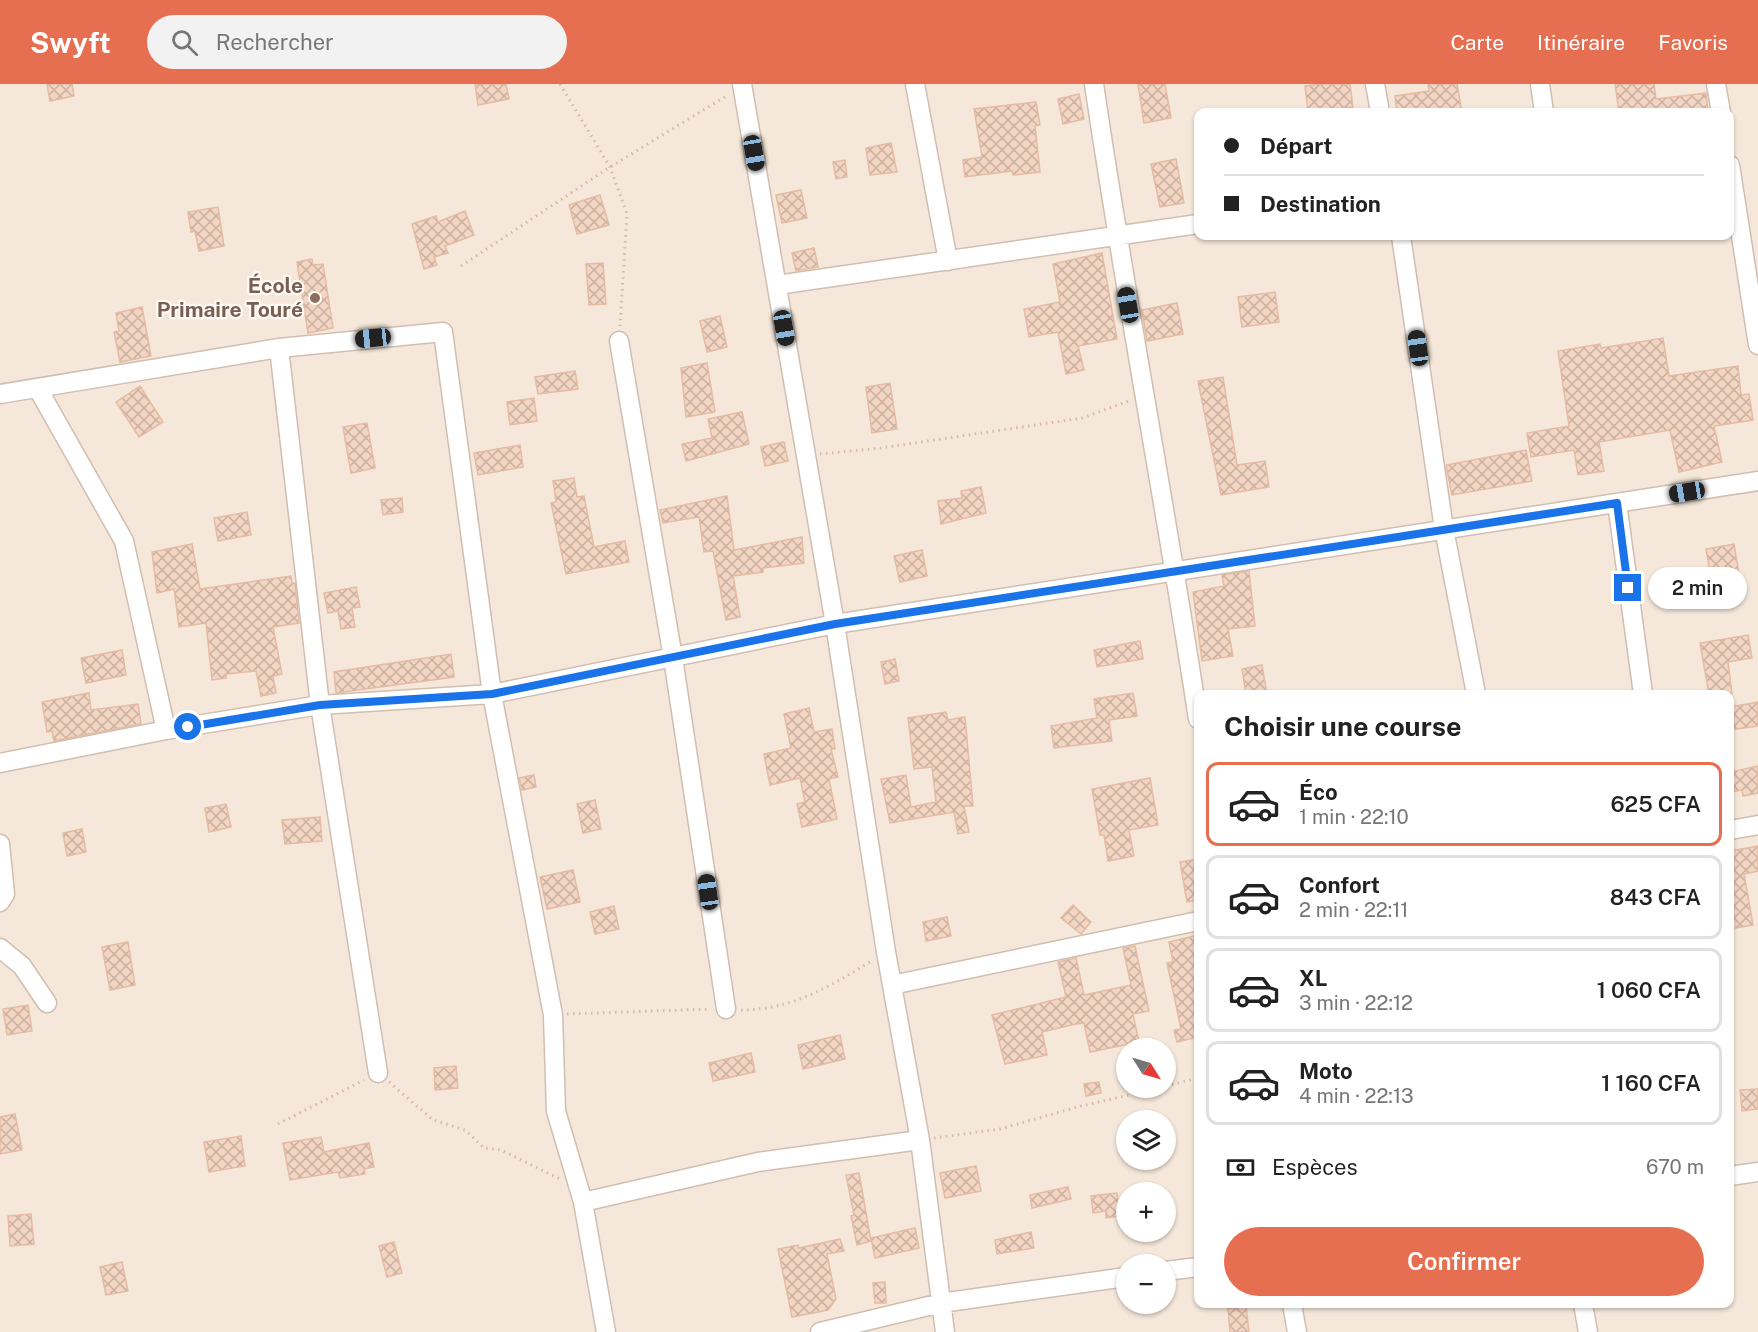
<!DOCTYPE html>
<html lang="fr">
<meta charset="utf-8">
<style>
:root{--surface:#fff;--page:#f2f2f2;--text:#222;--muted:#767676;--line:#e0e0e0;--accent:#e76f51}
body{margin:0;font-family:"Public Sans",sans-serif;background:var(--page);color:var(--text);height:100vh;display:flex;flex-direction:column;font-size:22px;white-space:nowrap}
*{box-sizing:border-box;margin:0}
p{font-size:20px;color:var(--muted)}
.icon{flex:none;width:33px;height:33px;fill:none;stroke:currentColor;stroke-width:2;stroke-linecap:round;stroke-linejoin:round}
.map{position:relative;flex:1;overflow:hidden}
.sheet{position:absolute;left:1194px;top:606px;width:540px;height:618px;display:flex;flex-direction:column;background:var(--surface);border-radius:12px;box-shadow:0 2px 4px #0004}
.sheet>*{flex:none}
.hud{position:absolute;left:1194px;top:24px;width:540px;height:132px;border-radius:12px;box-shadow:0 2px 4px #0004;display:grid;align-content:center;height:132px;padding:0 30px;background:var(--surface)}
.needle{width:39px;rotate:127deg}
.buttons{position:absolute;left:1116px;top:954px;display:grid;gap:12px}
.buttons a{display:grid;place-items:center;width:60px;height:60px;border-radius:50%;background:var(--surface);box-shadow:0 2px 4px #0004;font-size:30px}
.end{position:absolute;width:27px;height:27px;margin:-14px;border:8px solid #1a73e8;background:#fff;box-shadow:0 0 0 3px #fff}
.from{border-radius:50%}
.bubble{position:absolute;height:42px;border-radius:21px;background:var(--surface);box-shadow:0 2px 4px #0004;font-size:20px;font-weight:600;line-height:42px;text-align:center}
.car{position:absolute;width:18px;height:36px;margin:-18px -9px;border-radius:8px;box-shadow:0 0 4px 2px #0007;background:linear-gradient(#222 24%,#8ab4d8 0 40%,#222 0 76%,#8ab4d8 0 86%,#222 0)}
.hud b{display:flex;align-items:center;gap:21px;height:57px;font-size:22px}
.hud b+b{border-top:2px solid var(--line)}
.hud i{width:15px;height:15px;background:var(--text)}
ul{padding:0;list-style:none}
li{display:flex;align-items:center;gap:18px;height:84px;margin:0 12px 9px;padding:0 18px;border:3px solid var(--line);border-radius:12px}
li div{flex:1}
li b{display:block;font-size:22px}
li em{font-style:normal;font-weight:600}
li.on{border-color:var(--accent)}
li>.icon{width:54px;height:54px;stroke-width:1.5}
h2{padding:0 30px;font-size:27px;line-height:72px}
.pay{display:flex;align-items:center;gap:15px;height:66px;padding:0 30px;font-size:22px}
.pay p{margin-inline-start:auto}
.button{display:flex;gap:12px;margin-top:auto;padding:12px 30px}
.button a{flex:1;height:69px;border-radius:36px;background:var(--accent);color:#fff;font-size:24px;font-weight:600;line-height:69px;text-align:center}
header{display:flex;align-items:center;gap:36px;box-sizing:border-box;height:84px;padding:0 30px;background:var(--accent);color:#fff}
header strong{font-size:28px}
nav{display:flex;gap:33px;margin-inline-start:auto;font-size:21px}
.search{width:420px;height:54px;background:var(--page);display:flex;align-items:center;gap:15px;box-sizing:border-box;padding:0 21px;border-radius:33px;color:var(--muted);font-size:22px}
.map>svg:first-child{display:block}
.residential{fill:#f5e8da;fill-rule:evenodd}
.building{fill:url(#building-cross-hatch);stroke:#e6bba3;stroke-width:1.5}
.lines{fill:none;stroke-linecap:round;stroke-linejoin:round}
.minor-casing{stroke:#d1beb0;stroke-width:21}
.path{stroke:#d9b8a5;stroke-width:3;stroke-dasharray:1.5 4.5;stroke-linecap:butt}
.minor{stroke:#fff;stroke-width:18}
.route{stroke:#1a73e8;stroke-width:8}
.education-dot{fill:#8d6e63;stroke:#fffaf3;stroke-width:2}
.labels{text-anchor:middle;stroke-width:4.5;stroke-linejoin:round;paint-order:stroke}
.education-label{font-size:21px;font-weight:bold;fill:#785e54;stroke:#fffaf3;text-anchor:end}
</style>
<header>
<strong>Swyft</strong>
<div class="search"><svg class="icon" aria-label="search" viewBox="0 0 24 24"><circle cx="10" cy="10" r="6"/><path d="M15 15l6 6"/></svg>Rechercher</div>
<nav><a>Carte</a><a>Itinéraire</a><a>Favoris</a></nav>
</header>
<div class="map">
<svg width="1758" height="1248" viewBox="0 0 1758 1248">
<defs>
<pattern id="building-cross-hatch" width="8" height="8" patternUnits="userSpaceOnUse" patternTransform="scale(1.5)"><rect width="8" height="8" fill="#f3d5c3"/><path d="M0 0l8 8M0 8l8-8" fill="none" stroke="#cab0a1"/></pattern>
</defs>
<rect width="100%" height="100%" fill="#fdf6ec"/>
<path class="residential" d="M0 0H1758V1248H0ZM1198 28H1730V152H1198ZM1198 610H1730V1220H1198ZM1126 964H1166V1004H1126ZM1126 1036H1166V1076H1126ZM1126 1108H1166V1148H1126ZM1126 1180H1166V1220H1126Z"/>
<path class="building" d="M47 0H72L74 12 50 17Z
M475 0H506L509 15 478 21Z
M1138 0H1165L1171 34 1144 39Z
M1322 0H1350L1353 23 1308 28 1305 2Z
M1428 0H1457L1462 28H1397L1395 12 1429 7Z
M1615 0H1654L1656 15 1706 9 1708 28H1619Z
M1079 10 1084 35 1063 40 1058 15Z
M1036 18 1040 41 1035 42 1040 88 1013 91 1012 87 965 93 963 76 982 73 974 25Z
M891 59 897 88 870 91 866 64Z
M1176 75 1184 119 1160 123 1151 80Z
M845 76 847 93 836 95 833 78Z
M801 106 807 134 782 139 776 111Z
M600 111 609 141 577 150 569 121Z
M218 123 224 162 199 167 195 147 191 148 188 128Z
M465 127 474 151 445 162 448 169 434 173 437 181 424 185 412 140 436 132 438 138Z
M814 164 818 183 796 187 792 169Z
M1102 169 1117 255 1078 262 1084 286 1066 290 1058 248 1029 253 1024 225 1060 218 1053 180Z
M312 175 313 181 323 180 333 244 308 249 297 178Z
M603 179 606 220 589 221 586 180Z
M1275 208 1279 238 1242 243 1238 213Z
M1177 219 1183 250 1147 257 1142 226Z
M142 223 151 272 120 278 114 248 119 247 116 229Z
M720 232 727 263 707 268 700 237Z
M1663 254 1669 292 1738 282 1741 311 1749 310 1753 336 1714 342 1722 378 1679 388 1670 346 1599 358 1604 387 1578 391 1574 366 1531 373 1527 349 1569 342 1558 267 1600 260 1601 264Z
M707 279 715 328 686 333 681 284Z
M575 287 578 305 538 310 535 293Z
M1223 293 1237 381 1265 377 1269 403 1221 411 1198 297Z
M890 299 897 345 872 349 866 303Z
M140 302 163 338 139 353 116 318Z
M534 314 537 337 510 341 507 318Z
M742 328 749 360 686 377 682 360 712 354 708 335Z
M367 339 375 384 351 389 343 343Z
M784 358 788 377 765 382 761 363Z
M520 361 523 383 478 391 474 369Z
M1526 366 1532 397 1452 411 1446 381Z
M574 394 577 413 584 412 594 463 625 457 629 478 566 490 551 419 556 418 553 397Z
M981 403 986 429 941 440 938 417 962 414 961 407Z
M727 412 734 466 802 453 804 479 763 484V488L733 492 740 533 726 536 713 467 704 468 699 433 663 439 660 426Z
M402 414 403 428 383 431 381 416Z
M247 428 251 451 218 457 214 434Z
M192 460 200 505 291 492 292 499H295L299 539 273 543 282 590 273 592 276 609 261 612 256 587 226 590V594L212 596 206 539 179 543 174 505 157 509 152 468Z
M1734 460 1742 507 1714 512 1706 465Z
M922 466 927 492 900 498 894 472Z
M1249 487 1255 542 1228 545 1233 572 1202 577 1193 508 1224 502 1222 491Z
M356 503 360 523 352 524 355 543 341 545 338 527 328 529 324 509Z
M1748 551 1752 574 1728 578 1732 610H1709L1700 559Z
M1140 557 1143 575 1097 583 1094 566Z
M122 566 126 591 86 599 81 574Z
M451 570 454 593 336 609 334 588Z
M895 575 899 597 885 600 881 578Z
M1262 581 1267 610H1246L1242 585Z
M89 609 91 626 138 620 141 640 54 657 52 647 47 648 42 618Z
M1133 609 1137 632 1109 636 1112 657 1054 664 1051 642 1097 634 1094 615Z
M1758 618V642L1730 646V623Z
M809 624 814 648 832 645 835 665H831L838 693 829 695 837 735 802 743 797 720 805 718 800 694 770 701 764 670 791 664 784 630Z
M946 628 948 636 965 633 973 722H964L969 748 958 750 954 728 890 739 881 695 906 691 911 723 936 718 932 683 914 685 908 634Z
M1758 682V709L1743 712 1742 706 1730 708V688Z
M534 691 536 703 522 706 519 694Z
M1150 694 1158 741 1129 746 1134 772 1108 777 1104 751H1100L1092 705Z
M595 716 601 745 583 749 577 720Z
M226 720 231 743 209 748 205 724Z
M320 733 322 757 285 760 282 736Z
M82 745 86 768 67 772 63 749Z
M1758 762V787L1744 790 1753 841 1730 845V767Z
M1198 775V816L1187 818 1180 778Z
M573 786 580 818 547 825 540 793Z
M1073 821 1091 838 1081 850 1061 834Z
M614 822 619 845 595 850 590 828Z
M947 833 951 852 926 857 923 838Z
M1198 851V953L1177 958 1174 946 1181 945 1167 879 1173 878 1169 858Z
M128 858 135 901 110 906 102 863Z
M1135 862 1149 927 1133 930 1139 958 1090 968 1084 939 1071 941 1042 948 1047 971 1005 980 992 931 1066 913 1058 878 1076 874 1084 911 1131 901 1123 864Z
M28 921 32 947 7 951 3 925Z
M840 951 845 975 803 985 798 961Z
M751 969 755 988 713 997 709 979Z
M456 982 458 1004 435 1006 434 984Z
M1099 998 1101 1009 1086 1012 1084 1000Z
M1758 1005V1025L1742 1027 1740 1006Z
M15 1030 22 1066 0 1070V1033Z
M241 1052 245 1082 209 1088 204 1058Z
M321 1053 324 1068 369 1059 374 1083 364 1085 365 1090 340 1094 338 1088 290 1096 283 1059Z
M976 1082 981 1107 945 1114 940 1089Z
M859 1089 871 1157 857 1161 851 1132 854 1131 846 1091Z
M1068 1103 1071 1115 1032 1124 1030 1111Z
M1117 1109 1120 1132 1106 1134V1127L1093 1129 1091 1112Z
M31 1130 34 1160 10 1162 8 1132Z
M915 1144 919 1164 875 1174 871 1154Z
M1031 1148 1034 1164 997 1170 995 1156Z
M840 1155 844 1167 827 1170 836 1215 828 1226 792 1233 778 1165 798 1161 799 1164Z
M394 1158 402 1189 387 1193 379 1162Z
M122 1178 128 1207 106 1211 100 1183Z
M885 1198 886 1219H875L873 1199Z
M1246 1222 1249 1248H1230L1228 1224Z"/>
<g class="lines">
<defs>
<path id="minor" d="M742 0 835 540 886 868 920 1056 945 1248
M915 0 948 177
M1094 0C1125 212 1166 423 1198 635
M1375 0 1380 28
M1540 0 1544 28
M1716 0 1721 28
M1730 81 1758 261
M1401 152 1444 445 1476 610
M777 201 1198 140
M619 257 673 574 726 925
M279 264 320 621 378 989
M38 305 124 457 166 646
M0 310 279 264 443 248 492 610 553 931 556 1027 583 1118 606 1248
M1617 419 1643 610
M0 679 166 646 320 621 492 610 835 540 1758 397
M1730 746 1758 741
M0 760 5 810 0 818
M0 864 22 882 47 919
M892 901 1198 837
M1730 1092 1758 1088
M583 1118 758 1078 920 1056
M1166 1187 1198 1183
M1292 1220 1297 1248
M1583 1220 1588 1248
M820 1248 941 1219 1126 1193"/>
</defs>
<use href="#minor" class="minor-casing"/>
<path class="path" d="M560 0 610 83 627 130 620 242
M461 182 610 83 728 11
M820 370 881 364 1082 334 1129 317
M741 926C792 926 831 902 873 876
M567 930 710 925
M389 998 433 1036 465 1046 484 1064 501 1066 560 1095
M1166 1002 1198 994
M278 1040 364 996
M934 1054 1000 1045 1081 1022 1160 1004"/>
<use href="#minor" class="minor"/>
</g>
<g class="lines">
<path class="route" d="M188 643 320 621 492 610 835 540 1617 419 1628 504"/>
</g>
<circle class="education-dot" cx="315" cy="214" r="6"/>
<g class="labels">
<g class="education-label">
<text x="303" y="209">École<tspan x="303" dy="24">Primaire Touré</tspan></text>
</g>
</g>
</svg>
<div class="buttons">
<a><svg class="needle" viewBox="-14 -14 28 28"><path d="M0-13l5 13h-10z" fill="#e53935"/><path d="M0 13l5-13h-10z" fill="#767676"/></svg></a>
<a><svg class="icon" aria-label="layers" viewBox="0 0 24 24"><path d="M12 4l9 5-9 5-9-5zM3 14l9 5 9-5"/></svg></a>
<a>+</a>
<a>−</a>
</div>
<i class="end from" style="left:188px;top:643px"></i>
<i class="end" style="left:1628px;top:504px"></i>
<div class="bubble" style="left:1648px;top:483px;width:99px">2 min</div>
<i class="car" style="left:754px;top:69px;rotate:170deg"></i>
<i class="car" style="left:1128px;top:221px;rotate:350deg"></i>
<i class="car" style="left:784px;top:244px;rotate:170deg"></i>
<i class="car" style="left:373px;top:254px;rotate:264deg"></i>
<i class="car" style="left:1418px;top:264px;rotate:352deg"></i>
<i class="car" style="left:1687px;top:408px;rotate:261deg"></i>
<i class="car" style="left:708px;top:808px;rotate:352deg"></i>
<div class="hud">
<b><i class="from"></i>Départ</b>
<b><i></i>Destination</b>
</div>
<section class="sheet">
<h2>Choisir une course</h2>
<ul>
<li class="on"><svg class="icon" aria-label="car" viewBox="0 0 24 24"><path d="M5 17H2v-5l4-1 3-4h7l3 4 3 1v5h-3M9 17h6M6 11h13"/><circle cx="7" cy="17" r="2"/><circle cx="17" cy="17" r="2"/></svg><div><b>Éco</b><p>1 min · 22:10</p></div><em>625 CFA</em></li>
<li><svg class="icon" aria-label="car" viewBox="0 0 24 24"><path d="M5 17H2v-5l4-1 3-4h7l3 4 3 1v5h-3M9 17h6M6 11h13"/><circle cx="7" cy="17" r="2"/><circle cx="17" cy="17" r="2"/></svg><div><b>Confort</b><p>2 min · 22:11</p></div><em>843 CFA</em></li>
<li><svg class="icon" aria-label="car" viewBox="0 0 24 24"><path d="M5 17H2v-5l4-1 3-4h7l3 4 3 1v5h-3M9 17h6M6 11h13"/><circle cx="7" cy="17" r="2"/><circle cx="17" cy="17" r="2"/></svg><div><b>XL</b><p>3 min · 22:12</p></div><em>1 060 CFA</em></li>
<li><svg class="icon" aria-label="car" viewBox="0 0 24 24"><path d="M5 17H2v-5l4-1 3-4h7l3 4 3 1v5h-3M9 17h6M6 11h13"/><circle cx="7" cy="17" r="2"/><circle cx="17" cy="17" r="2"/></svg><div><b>Moto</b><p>4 min · 22:13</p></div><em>1 160 CFA</em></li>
</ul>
<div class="pay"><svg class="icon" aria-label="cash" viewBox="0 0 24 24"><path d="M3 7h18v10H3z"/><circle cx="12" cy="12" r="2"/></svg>Espèces<p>670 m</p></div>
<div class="button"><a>Confirmer</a></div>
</section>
</div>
